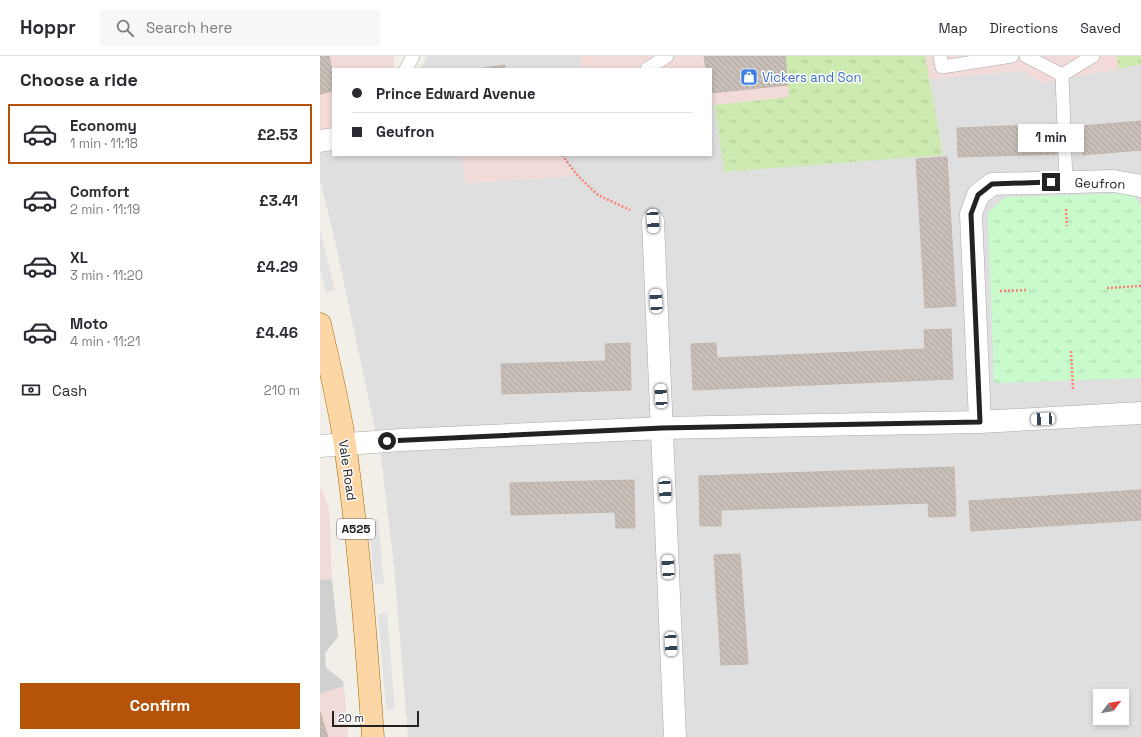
<!DOCTYPE html>
<meta charset="utf-8">
<style>
:root{--surface:#fff;--page:#f7f7f7;--text:#2b2b33;--muted:#7c7c81;--line:#e1e1e2;--accent:#b45309}
body{margin:0;font-family:"Space Grotesk",sans-serif;background:var(--page);color:var(--text);height:100vh;display:flex;flex-direction:column;font-size:15px;white-space:nowrap}
*{box-sizing:border-box;margin:0}
p{font-size:13px;color:var(--muted)}
.icon{flex:none;width:22px;height:22px;fill:none;stroke:currentColor;stroke-width:2;stroke-linecap:round;stroke-linejoin:round}
.map{position:relative;flex:1;overflow:hidden}
.drawer{display:flex;flex-direction:column;background:var(--surface);width:320px}
.drawer>*{flex:none}
.top-card{position:absolute;left:12px;top:12px;width:380px;height:88px;border-radius:0px;box-shadow:0 2px 6px #0003;display:grid;align-content:center;height:88px;padding:0 20px;background:var(--surface)}
.needle{width:26px;rotate:59deg}
.controls{position:absolute;left:773px;top:633px;display:grid;gap:8px}
.controls a{display:grid;place-items:center;width:36px;height:36px;border-radius:0px;background:var(--surface);box-shadow:0 2px 6px #0003;font-size:20px}
.scale{position:absolute;left:12px;bottom:10px;width:87px;box-sizing:border-box;padding-left:4px;border:2px solid #222;border-top:0;font-size:11px;line-height:14px;white-space:nowrap;color:#222;-webkit-text-stroke:3px #fff;paint-order:stroke}
.end{position:absolute;width:18px;height:18px;margin:-9px;border:5px solid #222;background:#fff;box-shadow:0 0 0 2px #fff}
.from{border-radius:50%}
.bubble{position:absolute;height:28px;border-radius:0px;background:var(--surface);box-shadow:0 2px 6px #0003;font-size:13px;font-weight:700;line-height:28px;text-align:center}
.car{position:absolute;width:12px;height:24px;margin:-12px -6px;border-radius:5px;box-shadow:0 0 3px 1px #0007;background:linear-gradient(#fff 24%,#345 0 40%,#fff 0 76%,#345 0 86%,#fff 0)}
.top-card b{display:flex;align-items:center;gap:14px;height:38px;font-size:15px}
.top-card b+b{border-top:1px solid var(--line)}
.top-card i{width:10px;height:10px;background:var(--text)}
ul{padding:0;list-style:none}
li{display:flex;align-items:center;gap:12px;height:60px;margin:0 8px 6px;padding:0 12px;border:2px solid transparent;border-radius:0px}
li div{flex:1}
li b{display:block;font-size:15px}
li em{font-style:normal;font-weight:700}
li.current{border-color:var(--accent)}
li>.icon{width:36px;height:36px;stroke-width:1.5}
h2{padding:0 20px;font-size:18px;line-height:48px}
.pay{display:flex;align-items:center;gap:10px;height:44px;padding:0 20px;font-size:15px}
.pay p{margin-inline-start:auto}
.action{display:flex;gap:8px;margin-top:auto;padding:8px 20px}
.action a{flex:1;height:46px;border-radius:0px;background:var(--accent);color:#fff;font-size:16px;font-weight:700;line-height:46px;text-align:center}
header{display:flex;align-items:center;gap:24px;box-sizing:border-box;height:56px;padding:0 20px;background:var(--surface);border-bottom:1px solid var(--line)}
header strong{font-size:19px}
nav{display:flex;gap:22px;margin-inline-start:auto;font-size:14px}
.search{width:280px;height:36px;background:var(--page);display:flex;align-items:center;gap:10px;box-sizing:border-box;padding:0 14px;border-radius:0px;color:var(--muted);font-size:15px}
main{display:flex;flex:1;min-height:0}
.map>svg:first-child{display:block}
.residential{fill:#e0dfdf;fill-rule:evenodd}
.commercial{fill:#f2dad9}
.religious{fill:#d0d0d0}
.grass{fill:url(#grass-tufts)}
.park{fill:url(#park-tufts)}
.parking{fill:#e2e2e2}
.building{fill:url(#building-back-hatch);stroke:#c4b6ab}
.lines{fill:none;stroke-linecap:round;stroke-linejoin:round}
.lane-casing{stroke:#a9a9a9;stroke-width:14}
.street-casing{stroke:#a9a9a9;stroke-width:23}
.primary-casing{stroke:#a06b00;stroke-width:23}
.path{stroke:#fa8072;stroke-width:2.5;stroke-dasharray:2 2;stroke-linecap:butt}
.lane{stroke:#fff;stroke-width:13}
.street{stroke:#fff;stroke-width:22}
.primary{stroke:#fcd6a4;stroke-width:22}
.route{stroke:#222;stroke-width:5}
.labels{text-anchor:middle;stroke-width:3;stroke-linejoin:round;paint-order:stroke}
.shield{fill:#fff;stroke:#646464;stroke-width:1}
.shield-label{font-size:12px;font-weight:bold;fill:#222}
.shop-label{font-size:13px;fill:#366cbe;stroke:#fff;text-anchor:start}
.street-label{font-size:13px;fill:#222;stroke:#fff}
</style>
<header>
<strong>Hoppr</strong>
<div class="search"><svg class="icon" aria-label="search" viewBox="0 0 24 24"><circle cx="10" cy="10" r="6"/><path d="M15 15l6 6"/></svg>Search here</div>
<nav><a>Map</a><a>Directions</a><a>Saved</a></nav>
</header>
<main>
<section class="drawer">
<h2>Choose a ride</h2>
<ul>
<li class="current"><svg class="icon" aria-label="car" viewBox="0 0 24 24"><path d="M5 17H2v-5l4-1 3-4h7l3 4 3 1v5h-3M9 17h6M6 11h13"/><circle cx="7" cy="17" r="2"/><circle cx="17" cy="17" r="2"/></svg><div><b>Economy</b><p>1 min · 11:18</p></div><em>£2.53</em></li>
<li><svg class="icon" aria-label="car" viewBox="0 0 24 24"><path d="M5 17H2v-5l4-1 3-4h7l3 4 3 1v5h-3M9 17h6M6 11h13"/><circle cx="7" cy="17" r="2"/><circle cx="17" cy="17" r="2"/></svg><div><b>Comfort</b><p>2 min · 11:19</p></div><em>£3.41</em></li>
<li><svg class="icon" aria-label="car" viewBox="0 0 24 24"><path d="M5 17H2v-5l4-1 3-4h7l3 4 3 1v5h-3M9 17h6M6 11h13"/><circle cx="7" cy="17" r="2"/><circle cx="17" cy="17" r="2"/></svg><div><b>XL</b><p>3 min · 11:20</p></div><em>£4.29</em></li>
<li><svg class="icon" aria-label="car" viewBox="0 0 24 24"><path d="M5 17H2v-5l4-1 3-4h7l3 4 3 1v5h-3M9 17h6M6 11h13"/><circle cx="7" cy="17" r="2"/><circle cx="17" cy="17" r="2"/></svg><div><b>Moto</b><p>4 min · 11:21</p></div><em>£4.46</em></li>
</ul>
<div class="pay"><svg class="icon" aria-label="cash" viewBox="0 0 24 24"><path d="M3 7h18v10H3z"/><circle cx="12" cy="12" r="2"/></svg>Cash<p>210 m</p></div>
<div class="action"><a>Confirm</a></div>
</section>
<div class="map">
<svg width="821" height="681" viewBox="0 0 821 681">
<defs>
<pattern id="grass-tufts" width="24" height="20" patternUnits="userSpaceOnUse"><rect width="24" height="20" fill="#cdebb0"/><path d="M3 7l-1-3M5 7V3M7 7l1-3M15 17l-1-3M17 17v-4M19 17l1-3" fill="none" stroke="#b0c997"/></pattern>
<pattern id="park-tufts" width="24" height="20" patternUnits="userSpaceOnUse"><rect width="24" height="20" fill="#c8facc"/><path d="M3 7l-1-3M5 7V3M7 7l1-3M15 17l-1-3M17 17v-4M19 17l1-3" fill="none" stroke="#acd6af"/></pattern>
<pattern id="building-back-hatch" width="6" height="6" patternUnits="userSpaceOnUse"><rect width="6" height="6" fill="#c7bfb8"/><path d="M-1 5l2 2M0 0l6 6M5-1l2 2" fill="none" stroke="#aba49e"/></pattern>
</defs>
<rect width="100%" height="100%" fill="#f2efe9"/>
<path class="residential" d="M108 0H260L262 13H100Z
M465 0H821V681H88L74 510 61 401 15 185 0 124V91L13 89V99H142L146 127 255 120 239 99H391V49L469 41ZM780 640H802V662H780Z"/>
<path class="commercial" d="M0 0H74V13H13V78L0 80Z
M260 0H465L469 41 391 49V13H262Z
M605 0H797L799 13 723 27 703 15 609 23Z
M142 99H239L255 120 146 127Z
M0 430 9 452 12 523 0 524Z
M24 630 28 681H0V638Z"/>
<path class="religious" d="M12 523 18 581 5 597 6 612 23 625 24 630 0 638V524Z"/>
<path class="grass" d="M465 0H605L623 99 404 116 395 49 469 41Z
M797 0H821V8L799 13Z"/>
<path class="park" d="M813 137 821 150V322L674 327 668 156 686 141Z"/>
<path class="parking" d="M0 174 15 234 6 236 0 212Z
M58 463 64 528 55 529 48 464Z
M67 557 75 653 66 654 58 558Z"/>
<path class="building" d="M0 0H9L13 19V35L0 38Z
M384 0H465L468 29 391 37V13H386Z
M185 9V13H163V12Z
M821 65V94L763 99 761 70Z
M737 68 739 98 638 101 637 72Z
M627 101 636 250 605 252 596 103Z
M631 273 633 323 373 334 371 288 396 287 397 302 605 293 604 274Z
M310 287 311 334 182 338 181 308 286 305 285 288Z
M634 411 636 460 609 461 608 447 401 454V470H380L379 420Z
M314 424 315 472H296L295 456 191 459 190 427Z
M821 434V464L651 475 649 445Z
M420 498 428 608 401 609 394 499Z
M0 656 8 681H0Z"/>
<g class="lines">
<defs>
<path id="lane" d="M620 0 622 11 692 0
M706 0 742 19
M86 13 93 0
M327 13 347 0
M746 126 742 19 773 0"/>
<path id="street" d="M0 85 13 83
M333 165 355 681
M660 366 651 158 658 139 672 128 794 125 821 130
M0 390 81 384 342 372 660 366 821 357"/>
<path id="primary" d="M0 268C9 308 19 348 25 389 39 486 46 583 53 681"/>
</defs>
<use href="#lane" class="lane-casing"/>
<use href="#street" class="street-casing"/>
<use href="#primary" class="primary-casing"/>
<path class="path" d="M242 99 258 120 278 139 310 154
M746 153 747 170
M787 232 821 230
M680 235 706 234
M751 295 753 334"/>
<use href="#lane" class="lane"/>
<use href="#street" class="street"/>
<use href="#primary" class="primary"/>
</g>
<g class="lines">
<path class="route" d="M67 385 342 372 660 366 651 158 658 139 672 128 731 126"/>
</g>
<defs>
<symbol id="shop-square" viewBox="-11 -11 22 22"><rect x="-9" y="-9" width="18" height="18" rx="4" fill="#3f7fe0" stroke="#fff"/><path d="M-5-2.5h2.3a2.7 3.5 0 0 1 5.4 0H5L5.5 6h-11ZM-1.5-2.5h3a1.5 2.3 0 0 0-3 0Z" fill="#fff"/></symbol>
</defs>
<g fill-rule="evenodd">
<use href="#shop-square" x="419" y="11" width="20" height="20"/>
</g>
<g class="labels">
<rect class="shield" x="17" y="463" width="38" height="20" rx="3"/>
<g class="shield-label">
<text x="36" y="477">A525</text>
</g>
<g class="shop-label">
<text x="442" y="26">Vickers and Son</text>
</g>
<g class="street-label">
<text transform="translate(780 127) rotate(2)" y="5">Geufron</text>
<text transform="translate(28 414) rotate(82)" y="5">Vale Road</text>
</g>
</g>
</svg>
<div class="controls">
<a><svg class="needle" viewBox="-14 -14 28 28"><path d="M0-13l5 13h-10z" fill="#e53935"/><path d="M0 13l5-13h-10z" fill="#7c7c81"/></svg></a>
</div>
<div class="scale">20 m</div>
<i class="end from" style="left:67px;top:385px"></i>
<i class="end" style="left:731px;top:126px"></i>
<div class="bubble" style="left:698px;top:68px;width:66px">1 min</div>
<i class="car" style="left:333px;top:165px;rotate:177deg"></i>
<i class="car" style="left:336px;top:245px;rotate:357deg"></i>
<i class="car" style="left:341px;top:340px;rotate:357deg"></i>
<i class="car" style="left:723px;top:363px;rotate:267deg"></i>
<i class="car" style="left:345px;top:434px;rotate:177deg"></i>
<i class="car" style="left:348px;top:511px;rotate:357deg"></i>
<i class="car" style="left:351px;top:588px;rotate:177deg"></i>
<div class="top-card">
<b><i class="from"></i>Prince Edward Avenue</b>
<b><i></i>Geufron</b>
</div>
</div>
</main>
